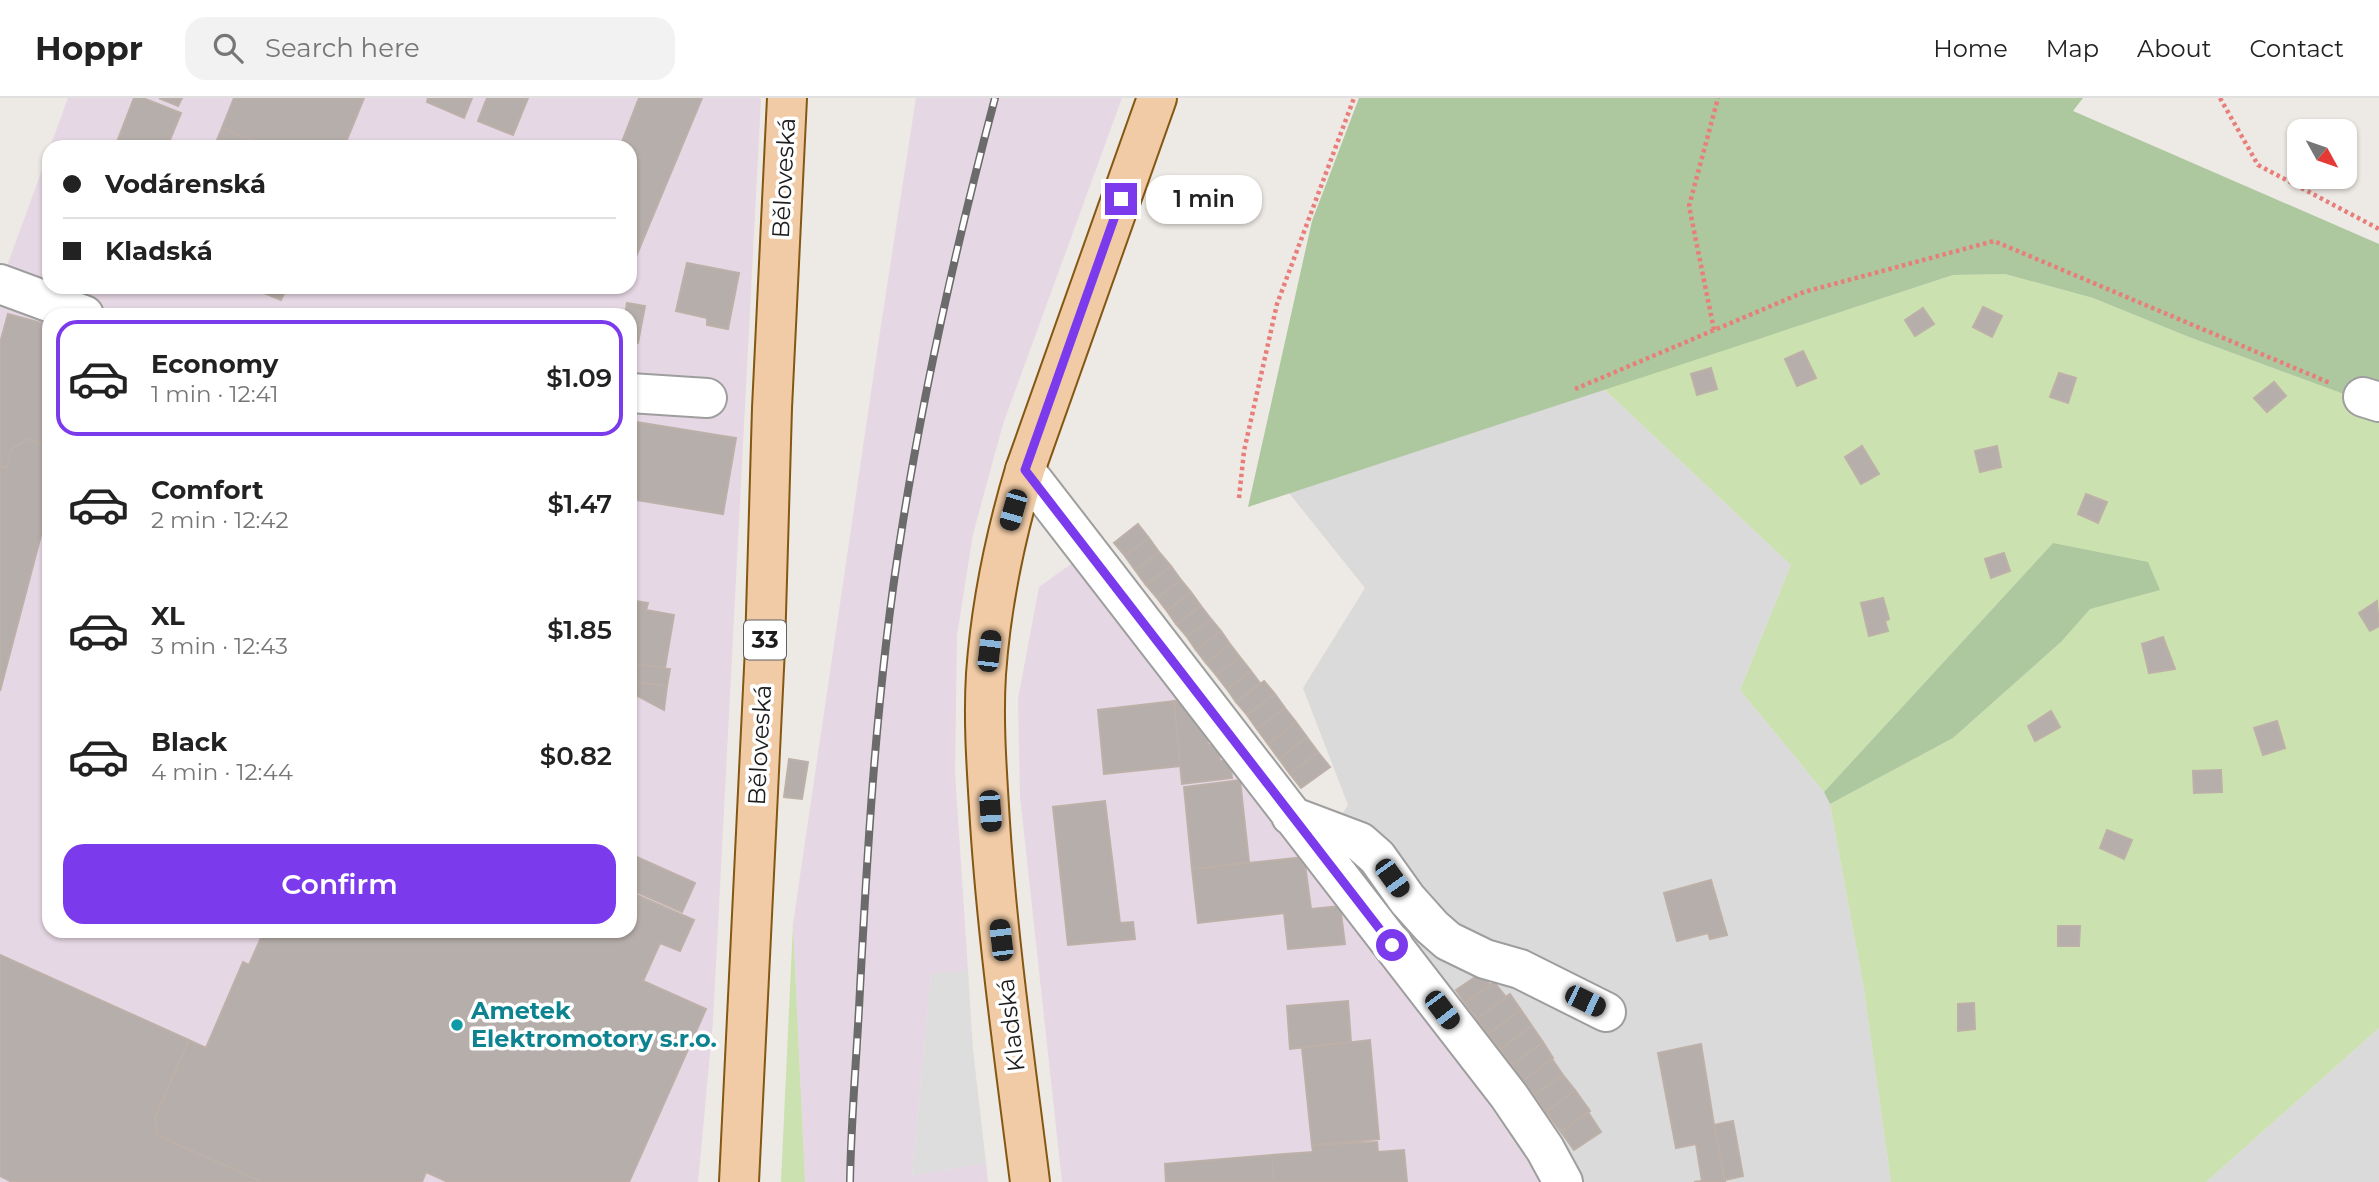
<!DOCTYPE html>
<meta charset="utf-8">
<style>
:root{--surface:#fff;--page:#f2f2f2;--text:#222;--muted:#767676;--line:#e0e0e0;--accent:#7c3aed}
body{margin:0;font-family:Montserrat,sans-serif;background:var(--page);color:var(--text);height:100vh;display:flex;flex-direction:column;font-size:26px;white-space:nowrap}
*{box-sizing:border-box;margin:0}
p{font-size:23px;color:var(--muted)}
.icon{flex:none;width:38px;height:38px;fill:none;stroke:currentColor;stroke-width:2;stroke-linecap:round;stroke-linejoin:round}
.map{position:relative;flex:1;overflow:hidden}
.side{position:absolute;left:42px;top:210px;width:595px;height:630px;display:flex;flex-direction:column;background:var(--surface);border-radius:21px;box-shadow:0 2px 5px #0004}
.side>*{flex:none}
.hud{position:absolute;left:42px;top:42px;width:595px;height:154px;border-radius:21px;box-shadow:0 2px 5px #0004;display:grid;align-content:center;height:154px;padding:0 21px;background:var(--surface)}
.needle{width:46px;rotate:130deg}
.fabs{position:absolute;left:2287px;top:21px;display:grid;gap:14px}
.fabs a{display:grid;place-items:center;width:70px;height:70px;border-radius:14px;background:var(--surface);box-shadow:0 2px 5px #0004;font-size:35px}
.end{position:absolute;width:32px;height:32px;margin:-16px;border:9px solid #7c3aed;background:#fff;box-shadow:0 0 0 4px #fff}
.from{border-radius:50%}
.bubble{position:absolute;height:49px;border-radius:21px;background:var(--surface);box-shadow:0 2px 5px #0004;font-size:23px;font-weight:600;line-height:49px;text-align:center}
.car{position:absolute;width:21px;height:42px;margin:-21px -10px;border-radius:9px;box-shadow:0 0 5px 2px #0007;background:linear-gradient(#222 24%,#8ab4d8 0 40%,#222 0 76%,#8ab4d8 0 86%,#222 0)}
.hud b{display:flex;align-items:center;gap:24px;height:66px;font-size:26px}
.hud b+b{border-top:2px solid var(--line)}
.hud i{width:18px;height:18px;background:var(--text)}
ul{padding:12px 0 0;list-style:none}
li{display:flex;align-items:center;gap:21px;height:116px;margin:0 14px 10px;padding:0 7px;border:4px solid transparent;border-radius:21px}
li div{flex:1}
li b{display:block;font-size:26px}
li em{font-style:normal;font-weight:600}
li.active{border-color:var(--accent)}
li>.icon{width:63px;height:63px;stroke-width:1.5}
.cta{display:flex;gap:14px;margin-top:auto;padding:14px 21px}
.cta a{flex:1;height:80px;border-radius:21px;background:var(--accent);color:#fff;font-size:28px;font-weight:600;line-height:80px;text-align:center}
header{display:flex;align-items:center;gap:42px;box-sizing:border-box;height:98px;padding:0 35px;background:var(--surface);border-bottom:2px solid var(--line)}
header strong{font-size:33px}
nav{display:flex;gap:38px;margin-inline-start:auto;font-size:24px}
.search{width:490px;height:63px;background:var(--page);display:flex;align-items:center;gap:18px;box-sizing:border-box;padding:0 24px;border-radius:21px;color:var(--muted);font-size:26px}
.map>svg:first-child{display:block}
.residential{fill:#dbdada}
.industrial{fill:#e5d7e3;fill-rule:evenodd}
.grass{fill:#cbe1b0}
.forest{fill:#adc79e}
.parking{fill:#ddd}
.building{fill:#b6aeaa;stroke:#bdb0a8;stroke-width:2}
.lines{fill:none;stroke-linecap:round;stroke-linejoin:round}
.minor-casing{stroke:#9e9e9e;stroke-width:42}
.major-casing{stroke:#845712;stroke-width:42}
.path{stroke:#e87e7a;stroke-width:4.5;stroke-dasharray:3.5 3.5;stroke-linecap:butt}
.minor{stroke:#fff;stroke-width:38}
.major{stroke:#f0cba6;stroke-width:38}
.rail-casing{stroke:#6b6b6b;stroke-width:8}
.rail{stroke:#fff;stroke-width:5;stroke-dasharray:16;stroke-linecap:butt}
.route{stroke:#7c3aed;stroke-width:9}
.culture-dot{fill:#0f9aa8;stroke:#fff;stroke-width:2.5}
.labels{text-anchor:middle;stroke-width:7;stroke-linejoin:round;paint-order:stroke}
.shield{fill:#fff;stroke:#616161;stroke-width:2}
.shield-label{font-size:23px;font-weight:bold;fill:#1d1d1d}
.street-label{font-size:24px;fill:#1d1d1d;stroke:#fff}
.culture-label{font-size:24px;font-weight:bold;fill:#0d838f;stroke:#fff;text-anchor:start}
</style>
<header>
<strong>Hoppr</strong>
<div class="search"><svg class="icon" aria-label="search" viewBox="0 0 24 24"><circle cx="10" cy="10" r="6"/><path d="M15 15l6 6"/></svg>Search here</div>
<nav><a>Home</a><a>Map</a><a>About</a><a>Contact</a></nav>
</header>
<div class="map">
<svg width="2379" height="1084" viewBox="0 0 2379 1084">
<rect width="100%" height="100%" fill="#ede9e4"/>
<path class="residential" d="M1604 291 1791 467 1740 592 1824 694 1830 706 1864 891 1891 1084H1541L1319 752 1348 707 1303 590 1365 490 1289 395Z
M2379 930V1084H2206Z"/>
<path class="industrial" d="M68 0H761L713 923 698 1084H0V187L49 53V189H630V49H50ZM49 217H630V833H49Z
M916 0H1122L1003 326 973 436 957 537 955 675 968 873 931 876 912 1077 986 1065 988 1084H805L793 826 878 247Z
M1078 461 1319 752 1541 1084H1062L1020 698 1018 601 1039 489Z"/>
<path class="grass" d="M2005 176 2093 200 2189 239 2379 309V930L2206 1084H1891L1864 891 1830 706 1953 640 2061 544 2090 510 2159 492 2053 445 1824 694 1740 592 1791 467 1604 291 1953 177Z
M793 826 805 1084H781Z"/>
<path class="forest" d="M1359 0H2083L2073 13 2379 146V309L2189 239 2093 200 2005 176 1953 177 1248 409 1312 123Z
M2053 445 2148 464 2160 492 2090 511 2061 544 1953 640 1830 706 1824 694Z"/>
<path class="parking" d="M968 873 973 952 986 1065 912 1077 931 876Z"/>
<path class="building" d="M134 0H143L181 15 167 49H115Z
M159 0H182L178 8Z
M234 0H364L344 49H270L222 30Z
M428 0H472L464 20 427 4Z
M487 0H528L513 37 478 23Z
M639 0H702L635 161 630 159V49H620Z
M222 30 270 49H214Z
M687 165 739 175 728 231 707 227V220L676 213Z
M249 189H287L281 202Z
M627 205 645 208 638 245 630 244V217H625Z
M1983 209 2002 218 1992 239 1973 229Z
M1923 210 1934 226 1915 238 1905 222Z
M8 216 49 227V347L27 341 12 351 6 370 0 368V245Z
M1803 253 1816 280 1797 288 1785 261Z
M1711 270 1717 291 1697 297 1691 276Z
M2059 275 2076 280 2068 305 2050 299Z
M2274 284 2286 298 2267 314 2254 300Z
M630 323 736 340 723 416 630 401Z
M27 341 49 347V407L0 593V368L6 370 12 351Z
M1862 348 1879 376 1861 386 1845 359Z
M1997 348 2001 369 1980 374 1975 353Z
M2086 396 2107 404 2098 425 2078 416Z
M1138 426 1149 440 1125 458 1114 445Z
M1149 440 1159 454 1135 472 1125 458Z
M1159 454 1171 468 1146 487 1135 472Z
M2004 455 2010 473 1991 480 1985 461Z
M1171 468 1181 482 1157 500 1146 487Z
M1181 482 1191 494 1167 513 1157 500Z
M1191 494 1201 508 1176 526 1167 513Z
M1883 500 1889 521 1885 523 1888 533 1869 538 1861 505Z
M630 502 648 505 646 512 674 517 665 570 634 566 636 554 630 553Z
M2377 503 2379 528 2370 533 2359 515Z
M1201 508 1211 521 1187 539 1176 526Z
M1211 521 1221 533 1196 552 1187 539Z
M1221 533 1230 546 1206 565 1196 552Z
M2163 539 2175 571 2149 575 2142 546Z
M1230 546 1240 559 1216 577 1206 565Z
M1240 559 1251 573 1227 591 1216 577Z
M634 566 670 571 667 588 631 583Z
M1251 573 1260 585 1236 604 1227 591Z
M631 583 667 588 664 612 630 594Z
M1264 583 1275 596 1247 617 1236 604Z
M1275 596 1285 610 1257 631 1247 617Z
M1186 602 1207 631 1208 647 1218 646 1220 663 1230 662 1232 680 1182 686 1174 603Z
M1174 603 1180 668 1104 676 1098 612Z
M1285 610 1296 624 1268 646 1257 631Z
M2051 613 2060 629 2035 643 2028 628Z
M2277 623 2285 650 2263 657 2254 630Z
M1296 624 1307 639 1279 661 1268 646Z
M1307 639 1318 654 1290 676 1279 661Z
M1318 654 1330 669 1301 690 1290 676Z
M789 661 808 664 802 701 784 699Z
M2221 672 2222 694 2194 695 2193 673Z
M1240 682 1249 764 1192 771 1184 689Z
M1105 703 1120 825 1133 824 1135 841 1068 847 1053 709Z
M2107 732 2132 742 2124 761 2100 750Z
M630 756 695 785 682 814 630 791Z
M1304 759 1311 811 1340 808 1345 846 1288 851 1284 815 1198 825 1192 771Z
M1711 782 1727 837 1710 841 1708 835 1677 843 1664 795Z
M630 794 694 822 680 853 660 845 643 883 706 911 629 1084H448L426 1074 422 1084H262L157 1037 155 1019 189 942 206 950 243 864 249 867 264 833H630Z
M2058 828H2080L2079 848H2058Z
M0 857 189 942 155 1019 157 1037 262 1084H12L0 1078Z
M1481 875 1490 887 1465 905 1456 892Z
M1494 884 1506 899 1477 921 1465 905Z
M1510 896 1521 912 1488 936 1477 921Z
M1348 903 1351 944 1290 951 1287 908Z
M1974 905 1975 931 1958 933V906Z
M1521 912 1532 928 1500 951 1488 936Z
M1532 928 1543 944 1512 967 1500 951Z
M1370 942 1379 1041 1312 1047 1302 950Z
M1543 944 1553 960 1523 983 1512 967Z
M1701 946 1714 1027 1725 1084H1694L1702 1083 1696 1046 1676 1050 1658 955Z
M1552 961 1563 977 1534 997 1523 983Z
M1563 977 1575 992 1546 1014 1534 997Z
M1575 992 1590 1013 1561 1034 1546 1014Z
M1588 1014 1601 1034 1574 1052 1561 1034Z
M1733 1023 1743 1078 1725 1082 1714 1027Z
M1377 1044 1378 1054 1404 1052 1407 1084H1274L1272 1057 1313 1054 1312 1047Z
M1272 1057 1274 1084H1166L1165 1066Z"/>
<g class="lines">
<defs>
<path id="minor" d="M0 186 84 217
M630 295 707 300
M2363 299 2379 304
M1025 372 1509 998 1545 1051 1563 1084
M1291 718 1360 744 1377 759 1407 801 1432 829 1448 843 1485 861 1520 871 1606 914"/>
<path id="major" d="M739 1084 765 550 772 310 787 0
M1030 1084C1015 964 998 845 990 725 987 675 983 625 986 576 991 506 1005 439 1025 372L1157 0"/>
</defs>
<use href="#minor" class="minor-casing"/>
<use href="#major" class="major-casing"/>
<path class="path" d="M2220 0 2258 67 2379 131
M1714 232 1689 108 1718 0
M1575 291 1804 194 1994 143 2330 285
M1239 400 1244 353 1277 206 1354 0"/>
<use href="#minor" class="minor"/>
<use href="#major" class="major"/>
<defs>
<path id="rail" d="M850 1084C851 1020 857 956 860 891 868 739 877 587 901 436 924 289 957 144 995 0"/>
</defs>
<use href="#rail" class="rail-casing"/>
<use href="#rail" class="rail"/>
</g>
<g class="lines">
<path class="route" d="M1121 101 1025 372 1392 847"/>
</g>
<circle class="culture-dot" cx="457" cy="927" r="7"/>
<g class="labels">
<rect class="shield" x="744" y="522.5" width="42" height="39" rx="5"/>
<g class="shield-label">
<text x="765" y="550">33</text>
</g>
<g class="street-label">
<text transform="translate(784 80) rotate(-87)" y="8">Běloveská</text>
<text transform="translate(760 647) rotate(-87)" y="8">Běloveská</text>
<text transform="translate(1011 927) rotate(-97)" y="8">Kladská</text>
</g>
<g class="culture-label">
<text x="471" y="921">Ametek<tspan x="471" dy="28">Elektromotory s.r.o.</tspan></text>
</g>
</g>
</svg>
<div class="fabs">
<a><svg class="needle" viewBox="-14 -14 28 28"><path d="M0-13l5 13h-10z" fill="#e53935"/><path d="M0 13l5-13h-10z" fill="#767676"/></svg></a>
</div>
<i class="end from" style="left:1392px;top:847px"></i>
<i class="end" style="left:1121px;top:101px"></i>
<div class="bubble" style="left:1146px;top:77px;width:116px">1 min</div>
<i class="car" style="left:1013px;top:412px;rotate:196deg"></i>
<i class="car" style="left:989px;top:553px;rotate:7deg"></i>
<i class="car" style="left:990px;top:713px;rotate:176deg"></i>
<i class="car" style="left:1392px;top:780px;rotate:144deg"></i>
<i class="car" style="left:1001px;top:842px;rotate:353deg"></i>
<i class="car" style="left:1585px;top:903px;rotate:116deg"></i>
<i class="car" style="left:1442px;top:912px;rotate:143deg"></i>
<div class="hud">
<b><i class="from"></i>Vodárenská</b>
<b><i></i>Kladská</b>
</div>
<section class="side">
<ul>
<li class="active"><svg class="icon" aria-label="car" viewBox="0 0 24 24"><path d="M5 17H2v-5l4-1 3-4h7l3 4 3 1v5h-3M9 17h6M6 11h13"/><circle cx="7" cy="17" r="2"/><circle cx="17" cy="17" r="2"/></svg><div><b>Economy</b><p>1 min · 12:41</p></div><em>$1.09</em></li>
<li><svg class="icon" aria-label="car" viewBox="0 0 24 24"><path d="M5 17H2v-5l4-1 3-4h7l3 4 3 1v5h-3M9 17h6M6 11h13"/><circle cx="7" cy="17" r="2"/><circle cx="17" cy="17" r="2"/></svg><div><b>Comfort</b><p>2 min · 12:42</p></div><em>$1.47</em></li>
<li><svg class="icon" aria-label="car" viewBox="0 0 24 24"><path d="M5 17H2v-5l4-1 3-4h7l3 4 3 1v5h-3M9 17h6M6 11h13"/><circle cx="7" cy="17" r="2"/><circle cx="17" cy="17" r="2"/></svg><div><b>XL</b><p>3 min · 12:43</p></div><em>$1.85</em></li>
<li><svg class="icon" aria-label="car" viewBox="0 0 24 24"><path d="M5 17H2v-5l4-1 3-4h7l3 4 3 1v5h-3M9 17h6M6 11h13"/><circle cx="7" cy="17" r="2"/><circle cx="17" cy="17" r="2"/></svg><div><b>Black</b><p>4 min · 12:44</p></div><em>$0.82</em></li>
</ul>
<div class="cta"><a>Confirm</a></div>
</section>
</div>
